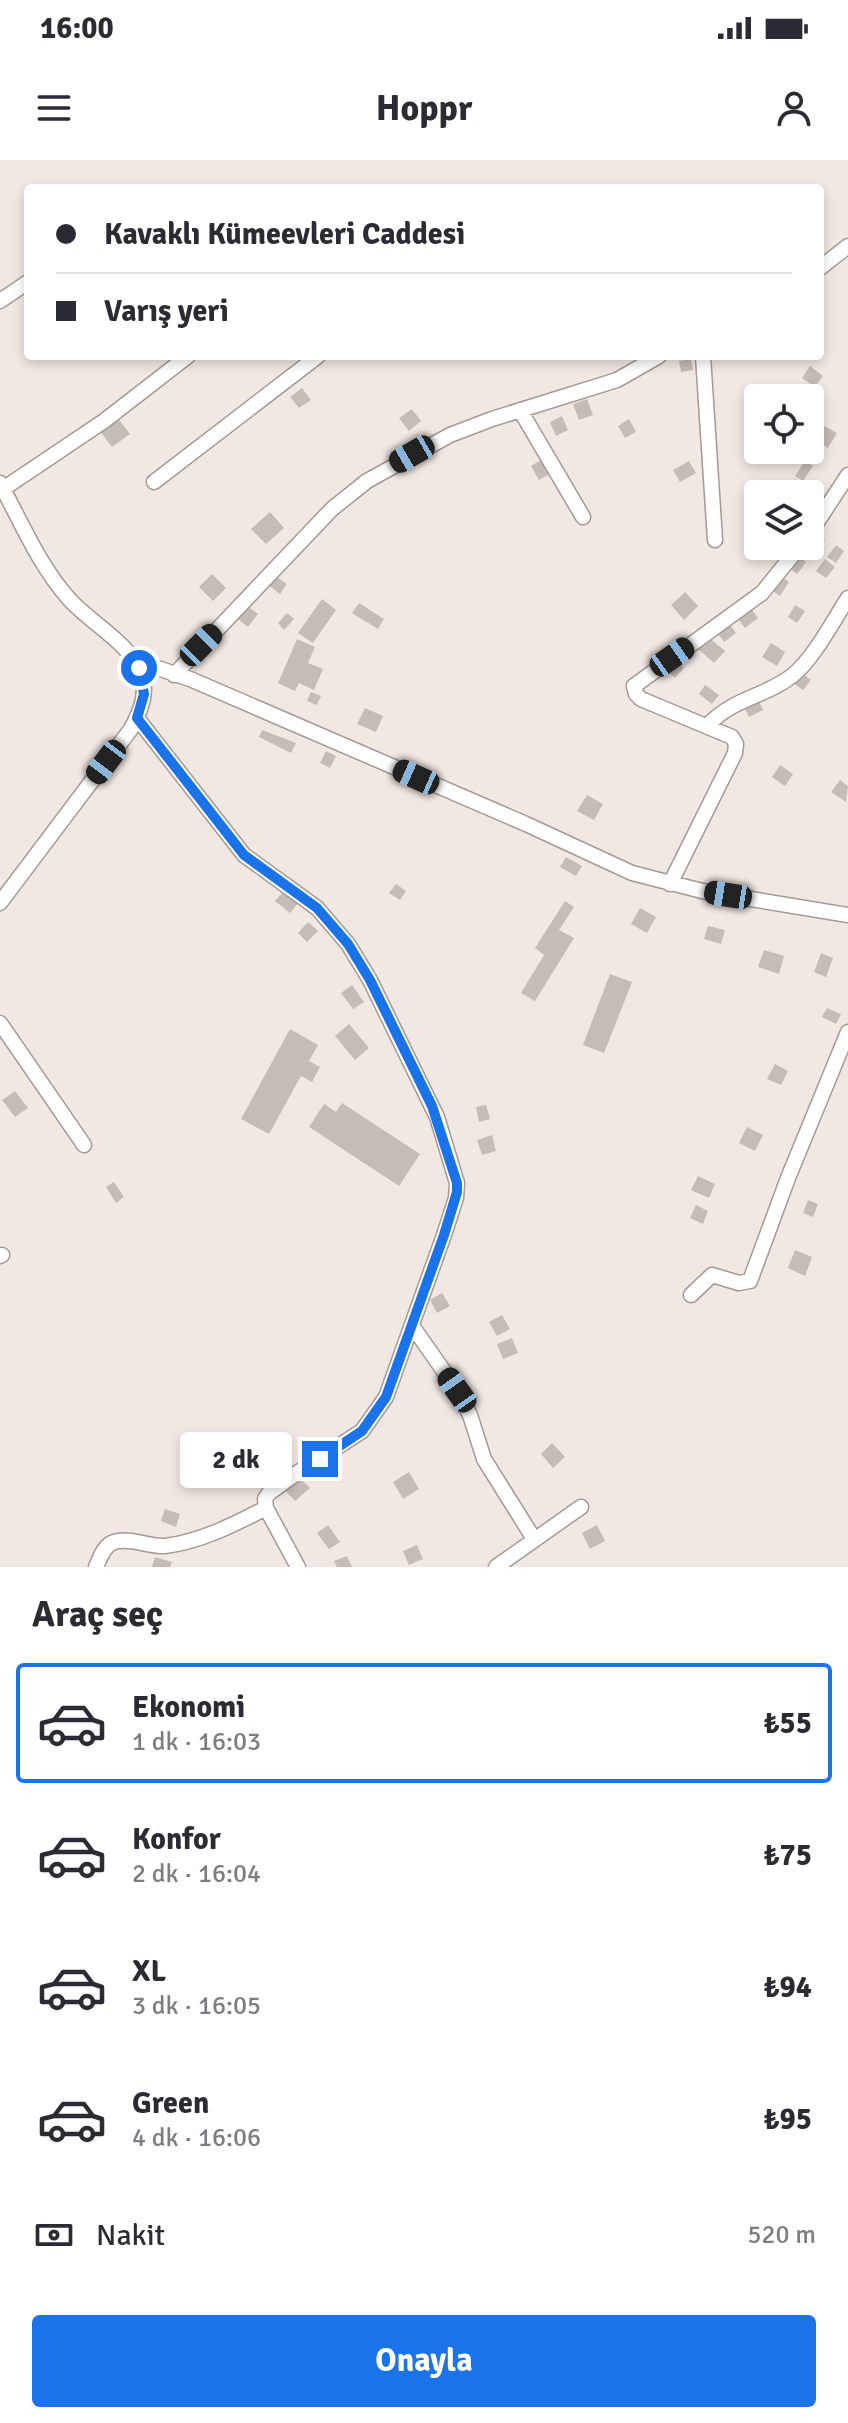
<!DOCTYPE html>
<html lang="tr">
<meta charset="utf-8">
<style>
:root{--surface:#fff;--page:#f2f2f3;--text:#2b2b33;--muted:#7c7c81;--line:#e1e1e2;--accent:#1a73e8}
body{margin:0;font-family:Signika,sans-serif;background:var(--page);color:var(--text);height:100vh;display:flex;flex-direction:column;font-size:30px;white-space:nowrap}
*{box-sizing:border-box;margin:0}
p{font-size:26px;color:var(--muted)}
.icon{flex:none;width:44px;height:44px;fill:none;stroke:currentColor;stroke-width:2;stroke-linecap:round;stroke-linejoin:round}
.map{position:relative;height:1407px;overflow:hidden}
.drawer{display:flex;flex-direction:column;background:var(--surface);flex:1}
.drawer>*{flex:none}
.banner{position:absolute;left:24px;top:24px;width:800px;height:176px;border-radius:8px;box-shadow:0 4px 12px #0003;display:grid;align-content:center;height:176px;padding:0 32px;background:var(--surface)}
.controls{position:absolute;left:744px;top:224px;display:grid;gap:16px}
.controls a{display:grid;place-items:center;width:80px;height:80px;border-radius:8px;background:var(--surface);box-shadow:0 4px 12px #0003;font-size:40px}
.end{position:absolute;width:36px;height:36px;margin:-18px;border:10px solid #1a73e8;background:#fff;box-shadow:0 0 0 4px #fff}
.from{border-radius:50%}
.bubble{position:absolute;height:56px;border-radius:8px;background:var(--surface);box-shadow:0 4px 12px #0003;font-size:26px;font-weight:800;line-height:56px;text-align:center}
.car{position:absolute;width:24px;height:48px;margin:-24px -12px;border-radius:10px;box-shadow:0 0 6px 2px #0007;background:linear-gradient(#222 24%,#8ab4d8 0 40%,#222 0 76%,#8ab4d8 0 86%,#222 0)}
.banner b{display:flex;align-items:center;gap:28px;height:76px;font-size:30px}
.banner b+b{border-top:2px solid var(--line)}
.banner i{width:20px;height:20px;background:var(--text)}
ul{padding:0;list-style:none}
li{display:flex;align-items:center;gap:24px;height:120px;margin:0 16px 12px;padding:0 16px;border:4px solid transparent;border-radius:8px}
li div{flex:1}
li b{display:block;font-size:30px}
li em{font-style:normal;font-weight:800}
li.on{border-color:var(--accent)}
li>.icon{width:72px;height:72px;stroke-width:1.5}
h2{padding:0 32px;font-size:36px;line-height:96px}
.pay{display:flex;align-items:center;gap:20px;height:88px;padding:0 32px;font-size:30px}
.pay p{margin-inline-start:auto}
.cta{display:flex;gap:16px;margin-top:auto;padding:16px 32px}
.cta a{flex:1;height:92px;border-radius:8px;background:var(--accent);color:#fff;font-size:32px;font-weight:800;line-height:92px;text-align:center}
.status{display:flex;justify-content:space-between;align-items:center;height:56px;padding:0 40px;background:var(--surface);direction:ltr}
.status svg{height:22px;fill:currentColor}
header{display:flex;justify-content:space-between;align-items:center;height:104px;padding:0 32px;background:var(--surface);font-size:36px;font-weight:800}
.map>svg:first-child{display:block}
.building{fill:#c5bbb7}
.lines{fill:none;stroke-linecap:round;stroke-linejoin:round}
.minor-casing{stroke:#a39a95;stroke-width:17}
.minor{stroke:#fff;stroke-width:14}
.route{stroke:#1a73e8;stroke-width:10}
</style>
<div class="status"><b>16:00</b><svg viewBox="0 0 49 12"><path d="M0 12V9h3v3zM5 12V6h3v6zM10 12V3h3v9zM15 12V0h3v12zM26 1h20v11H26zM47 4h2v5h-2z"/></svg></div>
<header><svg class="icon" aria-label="menu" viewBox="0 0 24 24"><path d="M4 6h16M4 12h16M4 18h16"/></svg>Hoppr<svg class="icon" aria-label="person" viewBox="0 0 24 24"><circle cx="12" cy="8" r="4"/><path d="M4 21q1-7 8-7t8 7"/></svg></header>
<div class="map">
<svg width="848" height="1407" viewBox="0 0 848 1407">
<rect width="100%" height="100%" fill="#f2e8e3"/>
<path class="building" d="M691 199 693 210 681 212 679 201Z
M810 206 823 216 815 227 802 218Z
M302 228 311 240 299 248 290 237Z
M587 239 593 255 579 260 573 244Z
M412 249 421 261 409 271 399 258Z
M562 256 568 270 556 276 550 262Z
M117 257 130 274 112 287 99 270Z
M629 259 636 272 625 278 618 266Z
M824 266 837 273 828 288 815 280Z
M815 283 823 287 814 303 805 299Z
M541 300 550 314 539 320 531 306Z
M689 301 696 313 680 322 673 310Z
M805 301 813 306 803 321 795 316Z
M795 319 805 326 800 334H785Z
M270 352 284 368 266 384 251 369Z
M814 372 825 380 814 395 803 386H810V377Z
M836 385 844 391 836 403 827 397Z
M798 395 806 402 797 414 788 407Z
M825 399 835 407 826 418 816 411Z
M212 414 226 428 213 441 199 427Z
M274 415 287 424 280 434 267 424Z
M779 415 789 422 780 436 770 429Z
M685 432 698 446 684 460 671 445Z
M322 439 336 450 313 483 298 473Z
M243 443 258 454 248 467 234 456Z
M359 443 384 459 378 469 352 453Z
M795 445 805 451 797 463 788 457Z
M749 446 758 458 745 468 736 456Z
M287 453 294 459 284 470 278 463Z
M727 460 736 473 724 482 715 469Z
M707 476 725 491 714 503 697 488Z
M297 479 315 487 308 503 323 509 314 530 299 523 295 531 278 523Z
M771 483 785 492 777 506 762 497Z
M674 499 684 508 675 518 665 509Z
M798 510 811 520 803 530 790 521Z
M705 525 719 535 712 544 699 534Z
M311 532 321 536 317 545 307 541Z
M756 535 763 550 749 557 742 542Z
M365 548 383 556 376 572 357 564Z
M262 570 296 583 291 593 259 577Z
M326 591 336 596 330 608 320 603Z
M780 605 793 614 785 626 772 617Z
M840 620 848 626 846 642 831 632Z
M587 635 603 644 594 660 577 651Z
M566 697 582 706 576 716 560 707Z
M396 724 406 731 400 740 389 733Z
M283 732 298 743 290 753 275 741Z
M565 741 574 747 559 770 574 778 535 841 521 833 544 795 535 788Z
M640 748 656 757 647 773 631 764Z
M308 762 318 771 307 782 298 773Z
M708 766 725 770 721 784 704 779Z
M764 790 784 796 779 814 758 807Z
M821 793 833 798 826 817 814 812Z
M610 814 632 822 604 893 583 885Z
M352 825 364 842 353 849 341 833Z
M827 848 841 854 836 864 822 857Z
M349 864 369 888 355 900 335 876Z
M290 869 318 885 309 901 320 907 312 922 301 916 269 974 241 959Z
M775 904 788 911 781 925 767 919Z
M15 931 28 948 15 957 2 940Z
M342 943 420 994 399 1026 309 967 324 944 336 952Z
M486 945 490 959 479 962 476 947Z
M747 967 763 975 755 991 739 983Z
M492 975 496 991 482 995 477 980Z
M698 1016 715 1024 709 1038 691 1030Z
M114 1022 124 1037 116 1043 106 1027Z
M808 1040 818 1044 813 1057 803 1053Z
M696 1045 708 1051 703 1064 690 1058Z
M795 1090 812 1097 805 1116 788 1108Z
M442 1133 450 1146 437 1153 430 1140Z
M502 1155 510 1169 497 1176 489 1162Z
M512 1178 518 1193 503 1199 497 1184Z
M552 1283 565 1297 553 1308 541 1294Z
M409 1312 419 1329 403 1339 393 1322Z
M298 1316 310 1328 295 1341 284 1329Z
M165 1349 180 1354 176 1367 161 1361Z
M328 1365 340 1382 329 1389 317 1373Z
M597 1365 605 1381 590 1389 582 1373Z
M417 1385 423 1399 409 1405 403 1391Z
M347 1396 352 1407H337L334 1401Z
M155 1397 172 1402 170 1407H152Z"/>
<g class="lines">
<defs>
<path id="minor" d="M820 108 848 86
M0 141 28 122
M703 196 715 380
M520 250 583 357
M154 322 318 196
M0 323C21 362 40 407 70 440 89 461 129 484 140 510 149 531 141 551 131 569L0 743
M3 329 104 261 188 196
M810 373 848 315
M134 500 190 519 526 664 632 713 702 731 848 755
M174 515 332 349 367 321 450 275 492 259 617 220 659 196
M137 558 244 695 317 748 348 784 370 820 437 957 457 1023 456 1038 444 1075 386 1237 362 1271 294 1315 269 1333 265 1339 266 1348 298 1407
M707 566C734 537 766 537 793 515 814 498 833 461 848 438
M670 724 735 593 736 584 732 577 641 539 636 534 634 526 762 433 800 386
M0 863 84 985
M0 1096 2 1095
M691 1135 712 1115 739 1123 750 1121 788 1018 848 872
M413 1167 457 1230 470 1255 484 1299 534 1379
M96 1407C100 1398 104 1385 114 1382 130 1377 149 1387 165 1386 200 1382 235 1364 266 1348
M496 1407 581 1347"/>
</defs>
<use href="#minor" class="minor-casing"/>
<use href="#minor" class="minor"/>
</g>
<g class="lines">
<path class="route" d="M139 508 144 534 137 558 244 695 317 748 348 784 370 820 432 946 457 1023V1032L444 1075 386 1237 362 1271 320 1299"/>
</g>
</svg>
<div class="controls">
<a><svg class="icon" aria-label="locate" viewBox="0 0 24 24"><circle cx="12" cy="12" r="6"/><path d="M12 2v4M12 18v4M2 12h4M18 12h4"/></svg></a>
<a><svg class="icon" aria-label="layers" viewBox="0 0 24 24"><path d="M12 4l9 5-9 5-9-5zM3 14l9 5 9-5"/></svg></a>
</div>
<i class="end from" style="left:139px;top:508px"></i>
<i class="end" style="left:320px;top:1299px"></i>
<div class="bubble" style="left:180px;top:1272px;width:112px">2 dk</div>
<i class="car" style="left:412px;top:294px;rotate:240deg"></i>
<i class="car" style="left:201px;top:485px;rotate:45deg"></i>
<i class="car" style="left:672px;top:497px;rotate:55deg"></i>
<i class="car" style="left:106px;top:602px;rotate:217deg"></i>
<i class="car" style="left:416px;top:617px;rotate:294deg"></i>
<i class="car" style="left:728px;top:735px;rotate:279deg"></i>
<i class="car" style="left:457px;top:1230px;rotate:325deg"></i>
<div class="banner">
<b><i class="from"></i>Kavaklı Kümeevleri Caddesi</b>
<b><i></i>Varış yeri</b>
</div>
</div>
<section class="drawer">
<h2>Araç seç</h2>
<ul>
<li class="on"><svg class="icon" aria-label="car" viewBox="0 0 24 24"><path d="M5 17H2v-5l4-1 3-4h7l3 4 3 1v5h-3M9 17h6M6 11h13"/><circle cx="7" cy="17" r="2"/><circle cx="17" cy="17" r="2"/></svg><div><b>Ekonomi</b><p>1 dk · 16:03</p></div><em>₺55</em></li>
<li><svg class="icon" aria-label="car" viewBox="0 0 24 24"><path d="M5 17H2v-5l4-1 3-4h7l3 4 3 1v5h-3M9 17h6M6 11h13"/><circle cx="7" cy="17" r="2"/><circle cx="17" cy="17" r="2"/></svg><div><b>Konfor</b><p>2 dk · 16:04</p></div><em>₺75</em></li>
<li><svg class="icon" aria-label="car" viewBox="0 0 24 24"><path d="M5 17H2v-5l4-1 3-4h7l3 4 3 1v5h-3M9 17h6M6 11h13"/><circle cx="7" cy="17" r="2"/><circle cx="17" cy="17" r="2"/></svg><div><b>XL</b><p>3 dk · 16:05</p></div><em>₺94</em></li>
<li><svg class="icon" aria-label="car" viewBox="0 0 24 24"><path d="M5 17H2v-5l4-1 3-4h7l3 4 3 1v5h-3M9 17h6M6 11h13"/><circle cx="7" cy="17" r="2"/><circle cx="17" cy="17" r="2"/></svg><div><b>Green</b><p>4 dk · 16:06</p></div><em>₺95</em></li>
</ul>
<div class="pay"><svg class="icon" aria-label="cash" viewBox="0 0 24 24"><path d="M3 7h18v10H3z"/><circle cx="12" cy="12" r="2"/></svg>Nakit<p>520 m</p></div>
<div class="cta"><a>Onayla</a></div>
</section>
